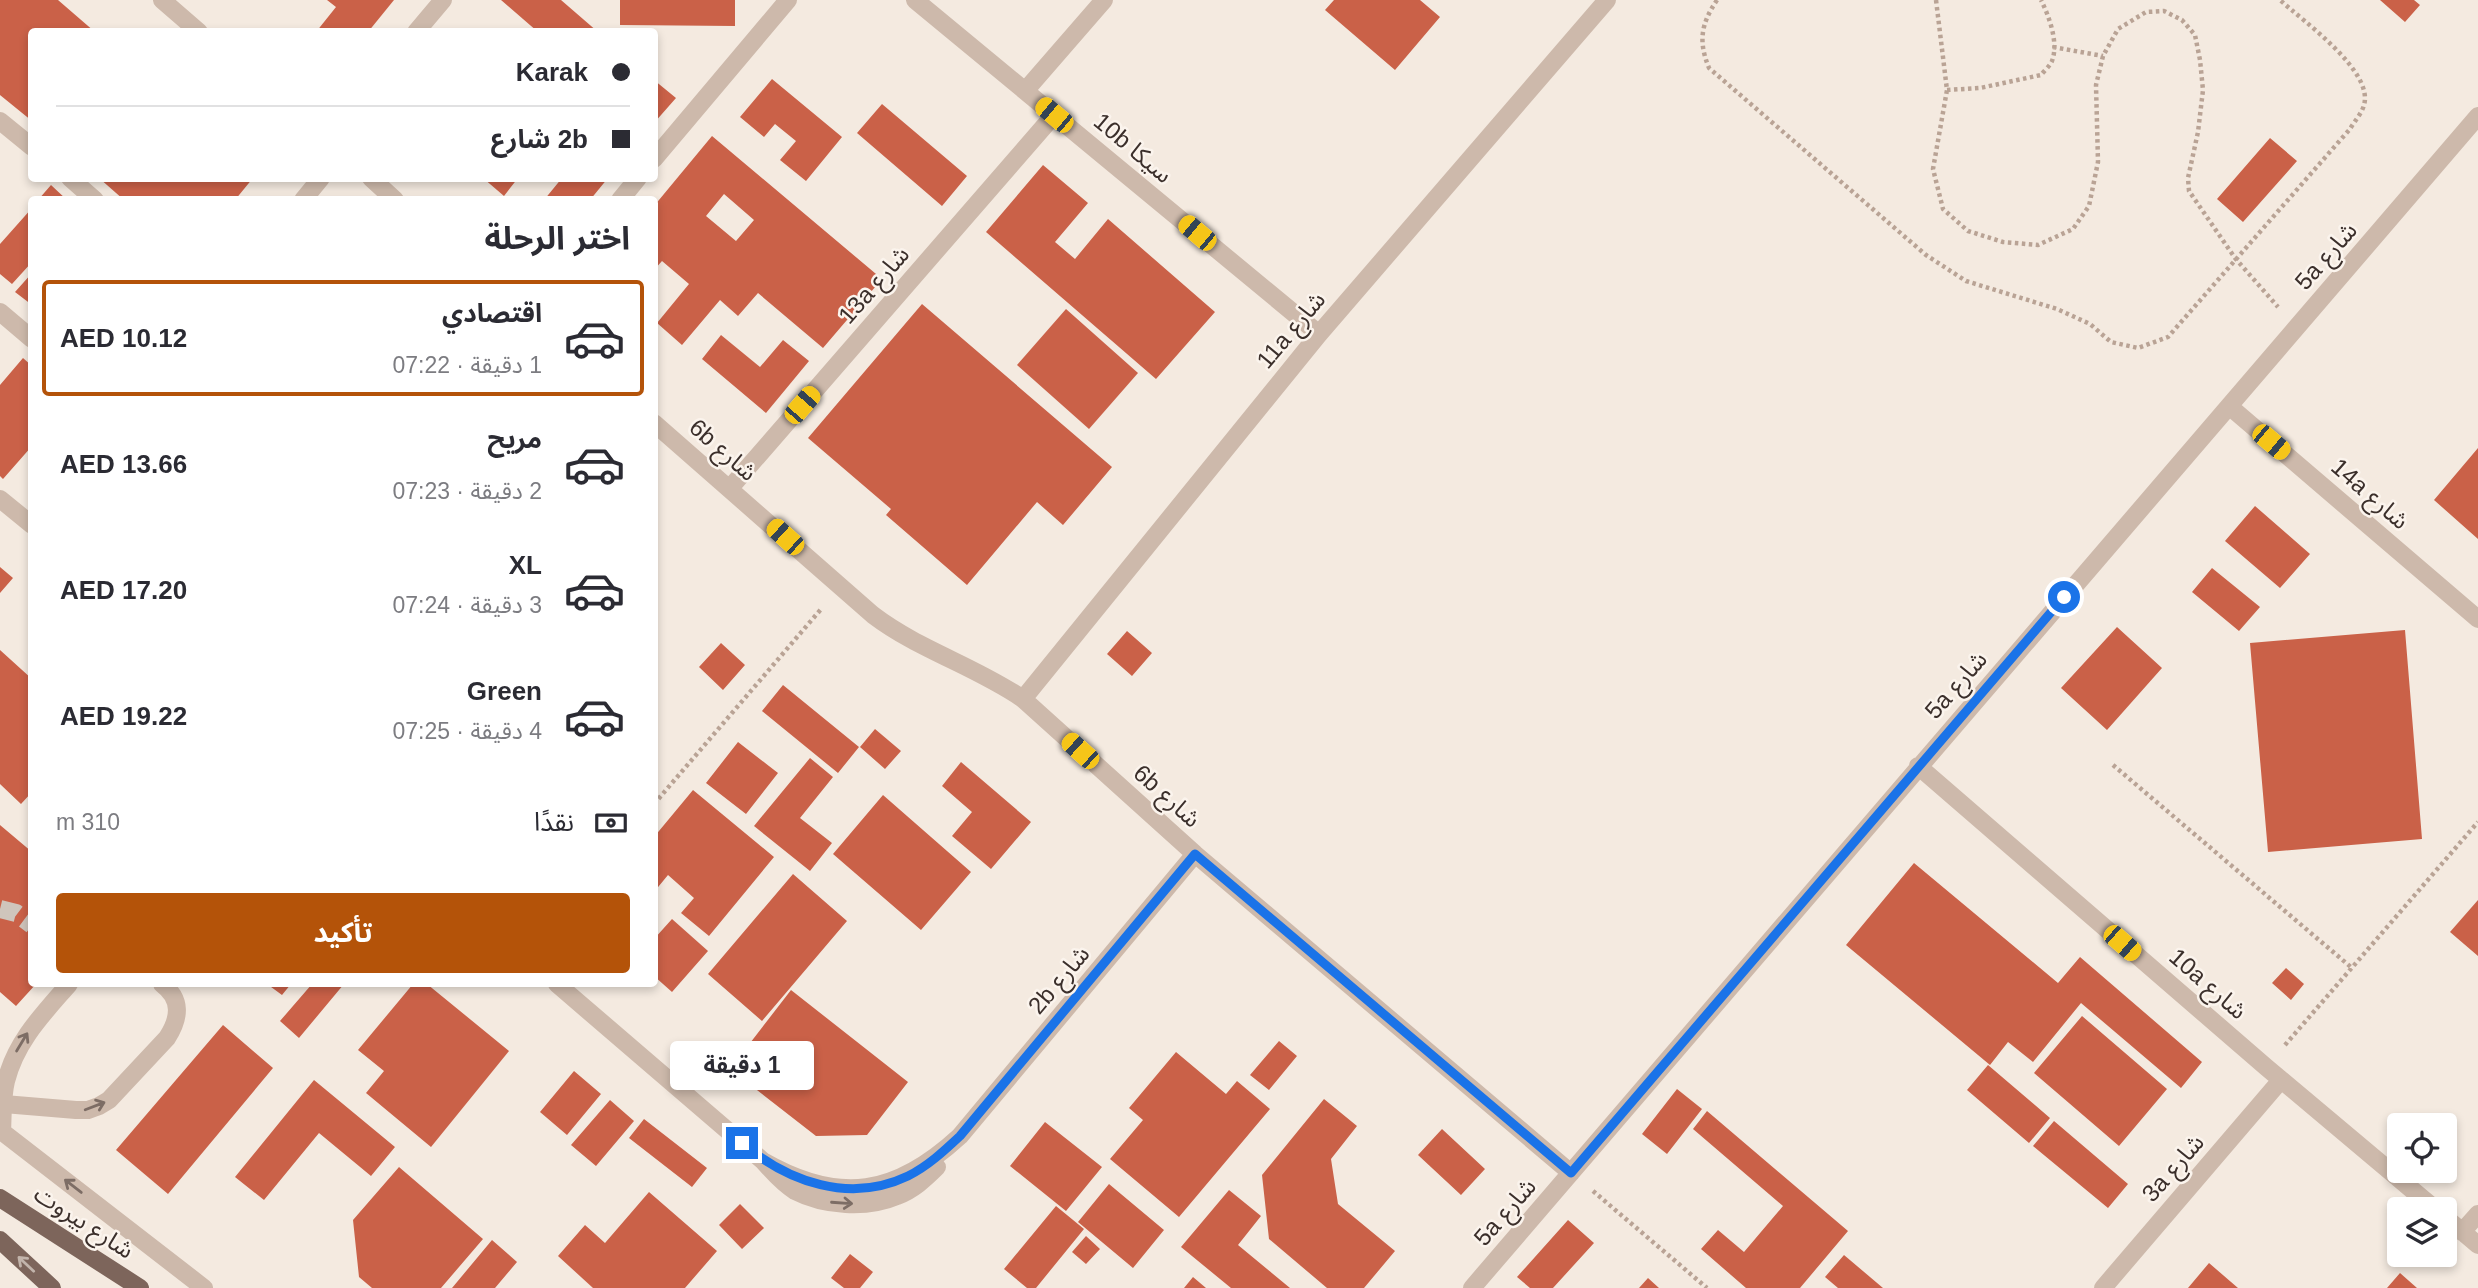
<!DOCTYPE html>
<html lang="ar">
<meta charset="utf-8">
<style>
:root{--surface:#fff;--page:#f2f2f3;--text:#2b2b33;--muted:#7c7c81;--line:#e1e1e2;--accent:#b45309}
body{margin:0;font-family:Arial,"Noto Sans Arabic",sans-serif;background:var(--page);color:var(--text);direction:rtl;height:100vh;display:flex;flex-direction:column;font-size:26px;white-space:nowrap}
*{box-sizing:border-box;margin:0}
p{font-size:23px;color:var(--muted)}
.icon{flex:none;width:38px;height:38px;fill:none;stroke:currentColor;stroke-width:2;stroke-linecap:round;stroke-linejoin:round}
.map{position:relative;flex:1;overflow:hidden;direction:ltr}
.details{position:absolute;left:28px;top:196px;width:630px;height:791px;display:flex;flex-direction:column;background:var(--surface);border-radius:7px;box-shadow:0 4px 10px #0003;direction:rtl}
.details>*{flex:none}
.guide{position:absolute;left:28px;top:28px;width:630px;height:154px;border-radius:7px;box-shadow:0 4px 10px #0003;direction:rtl;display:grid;align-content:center;height:154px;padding:0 28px;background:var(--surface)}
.buttons{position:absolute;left:2387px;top:1113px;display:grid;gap:14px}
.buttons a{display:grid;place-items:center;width:70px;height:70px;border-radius:7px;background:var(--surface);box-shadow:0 4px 10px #0003;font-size:35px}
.end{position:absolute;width:32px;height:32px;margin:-16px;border:9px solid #1a73e8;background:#fff;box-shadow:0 0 0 4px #fff}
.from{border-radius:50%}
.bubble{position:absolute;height:49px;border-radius:7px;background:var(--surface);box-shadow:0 4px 10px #0003;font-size:23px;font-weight:700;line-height:49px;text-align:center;direction:rtl}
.car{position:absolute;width:21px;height:42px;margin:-21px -10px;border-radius:9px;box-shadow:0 0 5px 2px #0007;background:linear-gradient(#f5c518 24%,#345 0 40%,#f5c518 0 76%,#345 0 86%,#f5c518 0)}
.guide b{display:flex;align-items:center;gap:24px;height:66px;font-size:26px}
.guide b+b{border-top:2px solid var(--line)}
.guide i{width:18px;height:18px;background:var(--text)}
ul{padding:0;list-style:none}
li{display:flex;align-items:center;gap:21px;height:116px;margin:0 14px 10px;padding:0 14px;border:4px solid transparent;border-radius:7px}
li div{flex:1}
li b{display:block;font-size:26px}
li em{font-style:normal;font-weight:700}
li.on{border-color:var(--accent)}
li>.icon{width:63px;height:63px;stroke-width:1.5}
h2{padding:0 28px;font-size:32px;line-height:84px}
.pay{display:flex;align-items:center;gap:18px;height:77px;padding:0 28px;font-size:26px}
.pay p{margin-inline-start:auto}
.action{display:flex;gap:14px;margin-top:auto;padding:14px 28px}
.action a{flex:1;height:80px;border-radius:7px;background:var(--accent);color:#fff;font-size:28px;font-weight:700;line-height:80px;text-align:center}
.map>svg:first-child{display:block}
.building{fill:#ca6148;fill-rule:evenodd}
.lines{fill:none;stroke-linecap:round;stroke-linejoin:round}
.minor-tunnel{stroke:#cfc5bc;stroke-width:18;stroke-dasharray:18 9;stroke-linecap:butt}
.path{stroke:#b9a395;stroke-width:4.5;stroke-dasharray:3.5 3.5;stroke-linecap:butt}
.minor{stroke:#cdb9ab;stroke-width:18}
.major{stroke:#7d655b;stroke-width:18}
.oneway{stroke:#7d6d65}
.oneway2{stroke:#c2b4ab}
.route{stroke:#1a73e8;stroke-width:9}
.labels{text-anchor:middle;stroke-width:5;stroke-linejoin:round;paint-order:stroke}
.street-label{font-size:24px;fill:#3b2f2b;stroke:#fbf4ed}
</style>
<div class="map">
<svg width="2478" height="1288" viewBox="0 0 2478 1288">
<rect width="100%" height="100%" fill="#f4eae0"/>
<path class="building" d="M0 0H58L95 32H32V121L0 95Z
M327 0H394L368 32H316L336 7Z
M501 0H561L598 32H538Z
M620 0H735V26L620 25Z
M1334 0H1420L1440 17 1395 70 1325 10Z
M2380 0H2414L2420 5 2405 22Z
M772 79 842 137 806 181 780 160 796 141 775 124 764 137 740 117Z
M654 80 676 98 654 123Z
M882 104 967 176 942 206 857 133Z
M712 136 882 279 823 348 758 293 738 316 720 300 682 345 657 323 689 284 662 261 654 270V206ZM724 194 754 220 736 241 706 216Z
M2270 138 2297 161 2243 222 2217 199Z
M1043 165 1088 203 1055 242 1075 259 1108 219 1215 312 1156 379 986 232Z
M99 178H253L235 200H124Z
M483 178H518L504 196Z
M562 178H608L590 200H544Z
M51 185 67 200H38Z
M32 208V262L12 284 0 274V244Z
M32 273V305L15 292Z
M922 304 1112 467 1063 525 1037 502 967 585 886 515 891 509 808 438Z
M1066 309 1138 373 1089 429 1017 365Z
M721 335 760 367 783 340 809 361 766 413 702 359Z
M23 358 32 366V446L3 479 0 476V385Z
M2478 448V539L2434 500Z
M2255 506 2310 554 2280 588 2225 541Z
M0 567 13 578 0 593Z
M2212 568 2260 607 2239 631 2192 592Z
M2117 627 2162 668 2107 730 2061 688Z
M2405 630 2422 839 2268 852 2250 643Z
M1127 631 1152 653 1132 676 1107 654Z
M721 643 745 665 723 690 699 667Z
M0 650 32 679V792L21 804 0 784Z
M783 685 859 747 838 773 762 711Z
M875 729 901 751 885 769 860 747Z
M738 742 778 773 746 814 706 783Z
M810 758 833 777 800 818 832 843 810 871 754 826Z
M961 762 1031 822 991 869 952 836 972 812 942 786Z
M693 790 774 857 709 936 681 913 694 898 668 875 654 892V837Z
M883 795 971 872 921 930 833 854Z
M0 825 32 852V984H36L16 1006 0 992Z
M1914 863 2058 983 2080 957 2202 1062 2181 1088 2081 1003 2033 1062 2008 1042 1990 1065 1846 945Z
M793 874 847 921 762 1021 708 974Z
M2478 900V956L2450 932Z
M672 919 708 951 672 992 654 976V939Z
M2286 968 2304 984 2291 1000 2272 983Z
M267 984H291L282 995Z
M312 984H344L299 1038 280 1021Z
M413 984H427L509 1051 431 1147 366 1093 384 1071 358 1050Z
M791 990 908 1082 867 1135 816 1136 730 1069Z
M2082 1016 2167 1089 2119 1146 2034 1073Z
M223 1025 273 1068 168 1194 116 1150Z
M1279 1041 1297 1056 1269 1090 1250 1075Z
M1176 1052 1226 1094 1237 1081 1270 1109 1179 1217 1110 1159 1143 1120 1129 1108Z
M1988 1065 2050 1118 2029 1143 1967 1090Z
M574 1071 601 1094 567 1135 540 1112Z
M314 1080 395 1147 371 1176 319 1133 264 1200 235 1177Z
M1677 1089 1702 1109 1667 1154 1642 1134Z
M1324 1099 1357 1126 1331 1159 1338 1204 1395 1251 1364 1288H1327L1269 1239 1262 1175Z
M610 1100 634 1121 596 1166 571 1145Z
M1707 1111 1848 1231 1800 1288H1746L1701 1249 1718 1230 1744 1252 1783 1206 1693 1129Z
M644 1119 707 1168 692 1187 629 1138Z
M2054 1121 2128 1184 2108 1208 2033 1146Z
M1045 1122 1102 1167 1066 1211 1010 1166Z
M1442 1129 1485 1169 1461 1195 1418 1155Z
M399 1167 483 1239 441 1288H372L359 1277 353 1220Z
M1109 1184 1164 1230 1133 1268 1078 1222Z
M1229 1190 1261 1216 1238 1245 1290 1288H1231L1181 1247Z
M649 1192 717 1251 685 1288H593L558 1256 585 1225 605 1243Z
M740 1204 764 1228 742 1249 719 1225Z
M1056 1206 1084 1229 1036 1288H1027L1004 1269Z
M1568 1220 1594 1243 1553 1288H1530L1517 1277Z
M1086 1236 1100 1249 1086 1264 1072 1252Z
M492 1240 517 1262 495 1288H452Z
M850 1254 873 1272 860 1288H844L831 1278Z
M1844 1255 1883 1288H1838L1825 1277Z
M2209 1263 2238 1288H2188Z
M2400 1273 2417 1288H2387Z
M1193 1277 1206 1288H1184Z
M1648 1278 1659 1288H1639Z"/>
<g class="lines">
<path class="minor-tunnel" d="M0 909 16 913 32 925"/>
<path class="path" d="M1717 0C1701 24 1698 41 1709 68L1926 255 1966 281 2057 309 2090 324 2111 342 2138 348 2168 337 2350 129C2354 122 2362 113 2364 105 2374 71 2303 21 2280 0
M1936 0 1947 90 1933 169 1943 209 1968 231 2003 242 2038 245 2073 229 2089 206 2098 162 2096 85 2103 56 2118 29 2146 12 2164 11 2182 20 2195 35 2200 60 2203 90 2198 132 2188 178 2189 191 2235 258 2278 307
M2053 47 2103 56
M1947 90 1980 88 2041 75C2044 71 2050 66 2052 61 2059 43 2049 16 2041 0
M2113 765 2352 968
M654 804 822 608
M2285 1045 2478 822
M1593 1191 1707 1288"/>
<path class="minor" d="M162 0 199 32
M915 0 1319 334
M416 32 443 0
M1025 91 1104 0
M0 121 32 147
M654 159 788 0
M70 178 95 200
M371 178 395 200
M303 200 321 178
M620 200 638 178
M0 312 32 339
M2229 406 2478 619
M654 423 873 615C919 650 975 666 1023 699L1195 854 1571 1173
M730 488 1054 115
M0 499 32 525
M1023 699 1319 334 1607 0
M1918 766 2266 1067 2435 1209
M557 984 763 1161C773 1172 782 1183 795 1191 824 1206 867 1209 897 1196 913 1190 925 1179 937 1167
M4 1104 76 1110H88L99 1106 109 1100 167 1038C180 1018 182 999 162 984
M0 1130 204 1288
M2 1131C3 1115 2 1097 6 1081 16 1041 43 1014 69 984
M763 1161C840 1205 896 1195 960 1136L1195 854
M2445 1217 2478 1245
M2462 1232 2478 1214
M1472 1288 2478 116
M2103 1288 2281 1080"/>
<path class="major" d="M0 1198 140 1288
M0 1240 52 1288"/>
</g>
<defs><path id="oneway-shaft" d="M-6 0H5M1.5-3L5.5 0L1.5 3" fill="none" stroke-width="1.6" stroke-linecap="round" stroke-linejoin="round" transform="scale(1.75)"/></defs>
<g class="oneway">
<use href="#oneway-shaft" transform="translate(22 1042) rotate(-59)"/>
<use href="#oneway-shaft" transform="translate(95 1106) rotate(-21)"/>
<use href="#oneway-shaft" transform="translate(73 1186) rotate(-142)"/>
<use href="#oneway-shaft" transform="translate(842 1203) rotate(4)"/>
</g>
<use class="oneway2" href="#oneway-shaft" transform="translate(26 1264) rotate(-137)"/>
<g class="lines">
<path class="route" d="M742 1143C788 1182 850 1204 908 1176 928 1166 944 1151 960 1136L1195 854 1571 1173 2064 597"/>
</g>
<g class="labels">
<g class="street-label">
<text transform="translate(1133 148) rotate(40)" y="8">10b سيكا</text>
<text transform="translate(2326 256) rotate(-49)" y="8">5a شارع</text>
<text transform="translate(874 285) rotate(-49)" y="8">13a شارع</text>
<text transform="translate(1291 330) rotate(-50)" y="8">11a شارع</text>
<text transform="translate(723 450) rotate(41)" y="8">6b شارع</text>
<text transform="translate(2370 494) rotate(41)" y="8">14a شارع</text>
<text transform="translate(1956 685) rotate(-49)" y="8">5a شارع</text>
<text transform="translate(1167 796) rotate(42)" y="8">6b شارع</text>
<text transform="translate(1059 980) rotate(-50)" y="8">2b شارع</text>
<text transform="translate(2208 984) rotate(41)" y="8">10a شارع</text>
<text transform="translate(2173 1168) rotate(-49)" y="8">3a شارع</text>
<text transform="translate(1505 1212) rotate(-49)" y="8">5a شارع</text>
<text transform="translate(84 1222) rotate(33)" y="8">شارع بيروت</text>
</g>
</g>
</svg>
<div class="buttons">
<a><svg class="icon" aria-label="locate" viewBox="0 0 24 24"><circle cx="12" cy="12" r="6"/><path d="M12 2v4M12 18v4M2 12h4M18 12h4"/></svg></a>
<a><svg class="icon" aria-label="layers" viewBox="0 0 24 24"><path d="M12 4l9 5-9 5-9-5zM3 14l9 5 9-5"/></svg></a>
</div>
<i class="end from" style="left:2064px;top:597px"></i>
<i class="end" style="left:742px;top:1143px"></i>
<div class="bubble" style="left:670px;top:1041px;width:144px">1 دقيقة</div>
<i class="car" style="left:1054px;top:115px;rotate:310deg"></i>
<i class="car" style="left:1197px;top:233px;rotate:310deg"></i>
<i class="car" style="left:802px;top:405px;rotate:41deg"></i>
<i class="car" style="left:2271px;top:442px;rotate:130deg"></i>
<i class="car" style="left:785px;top:537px;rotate:312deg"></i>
<i class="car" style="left:1080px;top:751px;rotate:312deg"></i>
<i class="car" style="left:2122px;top:943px;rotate:131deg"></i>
<div class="guide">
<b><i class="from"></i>Karak</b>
<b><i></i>2b شارع</b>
</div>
<section class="details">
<h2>اختر الرحلة</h2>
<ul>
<li class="on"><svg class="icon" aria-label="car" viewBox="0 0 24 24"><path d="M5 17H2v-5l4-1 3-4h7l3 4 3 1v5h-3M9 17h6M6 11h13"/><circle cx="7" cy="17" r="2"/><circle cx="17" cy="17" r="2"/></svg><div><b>اقتصادي</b><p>1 دقيقة · 07:22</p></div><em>AED 10.12</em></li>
<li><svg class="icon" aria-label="car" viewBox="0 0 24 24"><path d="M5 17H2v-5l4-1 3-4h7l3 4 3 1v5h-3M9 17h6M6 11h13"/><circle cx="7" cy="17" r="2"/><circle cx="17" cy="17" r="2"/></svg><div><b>مريح</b><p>2 دقيقة · 07:23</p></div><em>AED 13.66</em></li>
<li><svg class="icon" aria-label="car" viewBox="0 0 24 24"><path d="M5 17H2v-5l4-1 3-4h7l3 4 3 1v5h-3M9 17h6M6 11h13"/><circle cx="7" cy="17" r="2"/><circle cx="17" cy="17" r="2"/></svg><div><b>XL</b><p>3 دقيقة · 07:24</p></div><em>AED 17.20</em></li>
<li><svg class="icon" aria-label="car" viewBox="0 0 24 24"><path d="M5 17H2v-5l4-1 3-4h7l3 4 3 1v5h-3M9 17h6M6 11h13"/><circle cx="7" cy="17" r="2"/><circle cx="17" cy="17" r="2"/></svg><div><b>Green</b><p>4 دقيقة · 07:25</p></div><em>AED 19.22</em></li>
</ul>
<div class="pay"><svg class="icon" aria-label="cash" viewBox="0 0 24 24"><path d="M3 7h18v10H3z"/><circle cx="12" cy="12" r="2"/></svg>نقدًا<p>310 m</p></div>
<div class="action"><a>تأكيد</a></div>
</section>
</div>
